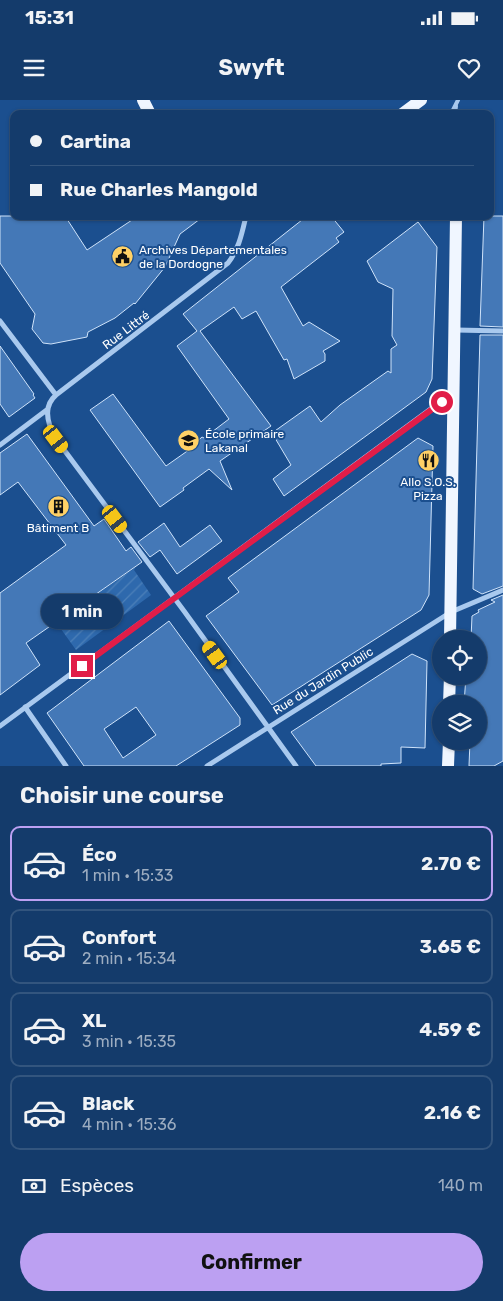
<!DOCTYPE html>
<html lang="fr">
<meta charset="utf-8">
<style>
:root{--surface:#143b6b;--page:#214673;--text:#f1f3f6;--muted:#9dadc1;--line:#33557e;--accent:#bca0f2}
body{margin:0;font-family:Rubik,sans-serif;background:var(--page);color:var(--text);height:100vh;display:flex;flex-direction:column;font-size:19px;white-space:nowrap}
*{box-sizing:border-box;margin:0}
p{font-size:16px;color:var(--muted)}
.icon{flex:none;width:28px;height:28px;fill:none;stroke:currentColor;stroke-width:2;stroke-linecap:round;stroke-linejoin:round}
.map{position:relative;height:666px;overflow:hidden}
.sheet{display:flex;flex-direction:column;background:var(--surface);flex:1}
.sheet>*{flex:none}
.hud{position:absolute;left:10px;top:10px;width:484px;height:110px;border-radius:10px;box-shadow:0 1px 4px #0004,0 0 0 1px var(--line);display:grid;align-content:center;height:110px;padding:0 20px;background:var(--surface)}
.controls{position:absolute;left:432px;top:530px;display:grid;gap:10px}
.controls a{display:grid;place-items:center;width:55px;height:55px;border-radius:50%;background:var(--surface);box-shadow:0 1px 4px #0004,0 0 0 1px var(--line);font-size:25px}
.end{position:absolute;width:22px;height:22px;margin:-11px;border:6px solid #e11d48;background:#fff;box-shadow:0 0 0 2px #fff}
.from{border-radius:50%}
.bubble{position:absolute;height:35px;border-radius:18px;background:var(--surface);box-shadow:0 1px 4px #0004,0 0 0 1px var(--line);font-size:16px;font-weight:700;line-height:35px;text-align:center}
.car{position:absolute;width:15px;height:30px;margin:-15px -8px;border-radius:6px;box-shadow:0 0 4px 1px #0007;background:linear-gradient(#f5c518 24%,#345 0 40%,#f5c518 0 76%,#345 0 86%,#f5c518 0)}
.hud b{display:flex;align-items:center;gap:18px;height:48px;font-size:19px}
.hud b+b{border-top:1px solid var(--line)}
.hud i{width:12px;height:12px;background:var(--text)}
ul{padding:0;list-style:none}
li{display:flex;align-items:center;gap:15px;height:75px;margin:0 10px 8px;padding:0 10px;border:2px solid var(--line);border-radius:10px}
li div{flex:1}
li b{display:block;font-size:19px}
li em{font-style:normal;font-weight:700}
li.active{border-color:var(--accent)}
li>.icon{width:45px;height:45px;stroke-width:1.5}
h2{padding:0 20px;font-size:22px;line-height:60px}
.pay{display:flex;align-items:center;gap:12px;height:55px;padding:0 20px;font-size:19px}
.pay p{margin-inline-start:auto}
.primary-button{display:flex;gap:10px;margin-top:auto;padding:10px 20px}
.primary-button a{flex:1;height:58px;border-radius:30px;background:var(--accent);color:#111;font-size:20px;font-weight:700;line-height:58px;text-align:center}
.status{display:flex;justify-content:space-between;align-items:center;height:35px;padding:0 25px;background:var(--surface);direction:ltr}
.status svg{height:14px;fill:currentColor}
header{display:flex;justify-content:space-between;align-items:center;height:65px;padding:0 20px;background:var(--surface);font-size:22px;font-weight:700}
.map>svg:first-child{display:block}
.garden{fill:url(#garden-furrows)}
.building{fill:#4478b7;stroke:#cfe3fa;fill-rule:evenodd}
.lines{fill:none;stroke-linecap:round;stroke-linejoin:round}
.lane{stroke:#a9c9ee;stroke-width:4}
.street{stroke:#a9c9ee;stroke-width:5}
.primary{stroke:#f0f6ff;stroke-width:12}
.route{stroke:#e11d48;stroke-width:6}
.labels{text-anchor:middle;stroke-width:4;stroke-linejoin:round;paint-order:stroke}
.poi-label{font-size:12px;fill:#fff;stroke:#1b4f8f;text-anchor:start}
.street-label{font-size:12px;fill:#fff;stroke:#1b4f8f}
</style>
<div class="status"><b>15:31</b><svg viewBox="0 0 49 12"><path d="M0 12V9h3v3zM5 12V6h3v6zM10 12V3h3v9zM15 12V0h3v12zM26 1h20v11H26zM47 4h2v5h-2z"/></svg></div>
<header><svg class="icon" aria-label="menu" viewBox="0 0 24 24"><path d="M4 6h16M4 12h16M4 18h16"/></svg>Swyft<svg class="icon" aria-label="heart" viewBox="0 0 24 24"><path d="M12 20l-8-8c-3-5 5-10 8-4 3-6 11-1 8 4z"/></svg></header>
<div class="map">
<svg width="503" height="666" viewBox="0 0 503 666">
<defs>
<pattern id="garden-furrows" width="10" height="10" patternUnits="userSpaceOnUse" patternTransform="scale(1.25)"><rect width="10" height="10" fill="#2e69ad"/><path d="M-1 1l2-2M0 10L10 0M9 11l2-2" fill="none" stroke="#4d80b9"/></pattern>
</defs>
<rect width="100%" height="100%" fill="#1b4f8f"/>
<path class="garden" d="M136 467 134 470 151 495 76 550 56 522Z"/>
<path class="building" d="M0 116H65L87 150 138 116H204L180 134 165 167 135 204 134 203 115 218 88 232 87 237 51 244 43 243 32 229 35 214 0 163Z
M307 116H331L344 132 336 138 339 142 281 187 303 226 309 222 340 241 323 251 325 254V261L294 279 287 259 284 260 256 211 242 219 234 207 200 231 271 326 220 361 232 390 209 369 183 388 184 390 160 407 90 310 113 294 166 366 193 347 192 346 202 337 204 338 229 319 177 246 197 231 183 214Z
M484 116H503V227L480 226Z
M418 122 437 147 432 279 426 292 284 396 273 379 291 365 272 333 310 306 321 322 340 305 388 271 391 273V249L397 245 392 236 393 189 378 182 367 161Z
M480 235H503V486L482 494 473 489Z
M0 246 34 294 33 295 35 298 9 317 0 304Z
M27 334 94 426 104 419 126 451 131 447 142 462 26 543 40 565 0 595V493L66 445 18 382 0 395V353Z
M418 338 433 346 429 495 421 510 272 605 206 516 239 492 228 478Z
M164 423 180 447 210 425 222 441 177 474 160 450 150 457 138 442Z
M503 495V661L494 666H469L470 641H479V604H464L466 576H479V539H471L472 516 479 512 478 510 495 502 491 500Z
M169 521 240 618V625L176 666H84L47 613ZM136 607 156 635 123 658 104 629Z
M412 554 427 561 425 648 401 647V663L381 664V666H316L291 632Z"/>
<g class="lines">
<path class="lane" d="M451 14 458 0
M455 14 456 6"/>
<path class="street" d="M246 116C242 133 239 149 228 163L56 295C42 307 48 325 56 339L184 511 296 666
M0 221 56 295
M456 230 503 231
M0 345 48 309
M25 607 66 666
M0 626 451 294
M207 666 451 512 503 490"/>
<path class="primary" d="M143 0 150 14
M402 14 421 0
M450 539 456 116
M449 604 450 576
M448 666 449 641"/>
</g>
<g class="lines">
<path class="route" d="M82 566 442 302"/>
</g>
<defs>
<symbol id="civic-disc" viewBox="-11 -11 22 22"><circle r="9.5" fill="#ffd166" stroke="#1b4f8f"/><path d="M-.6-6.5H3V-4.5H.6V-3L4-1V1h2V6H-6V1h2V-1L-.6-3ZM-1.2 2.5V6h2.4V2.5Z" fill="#111"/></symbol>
<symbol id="school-disc" viewBox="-11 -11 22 22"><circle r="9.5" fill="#ffd166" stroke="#1b4f8f"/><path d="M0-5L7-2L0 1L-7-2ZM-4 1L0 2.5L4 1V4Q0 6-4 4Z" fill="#111"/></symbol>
<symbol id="restaurant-disc" viewBox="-11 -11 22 22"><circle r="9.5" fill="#ffd166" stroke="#1b4f8f"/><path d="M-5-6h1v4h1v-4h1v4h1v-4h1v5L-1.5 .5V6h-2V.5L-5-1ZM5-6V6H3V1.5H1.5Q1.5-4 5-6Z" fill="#111"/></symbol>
<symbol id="building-disc" viewBox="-11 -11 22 22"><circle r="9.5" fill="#ffd166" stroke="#1b4f8f"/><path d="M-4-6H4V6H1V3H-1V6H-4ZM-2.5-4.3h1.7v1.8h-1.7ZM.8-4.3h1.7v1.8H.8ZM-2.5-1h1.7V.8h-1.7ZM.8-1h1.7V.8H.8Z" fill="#111"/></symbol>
</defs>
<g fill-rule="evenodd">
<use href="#civic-disc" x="110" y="144" width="25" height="25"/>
<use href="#school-disc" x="176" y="328" width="25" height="25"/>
<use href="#restaurant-disc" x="416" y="348" width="25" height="25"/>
<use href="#building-disc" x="46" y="394" width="25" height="25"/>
</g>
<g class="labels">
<g class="poi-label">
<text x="139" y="154">Archives Départementales<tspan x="139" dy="14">de la Dordogne</tspan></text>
<text x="205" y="338">École primaire<tspan x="205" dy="14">Lakanal</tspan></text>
<text x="428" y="386" text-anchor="middle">Allo S.O.S.<tspan x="428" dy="14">Pizza</tspan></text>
<text x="58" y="432" text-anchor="middle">Bâtiment B</text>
</g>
<g class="street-label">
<text transform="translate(126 230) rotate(-37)" y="4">Rue Littré</text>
<text transform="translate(323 581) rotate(-32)" y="4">Rue du Jardin Public</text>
</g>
</g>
</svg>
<div class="controls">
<a><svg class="icon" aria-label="locate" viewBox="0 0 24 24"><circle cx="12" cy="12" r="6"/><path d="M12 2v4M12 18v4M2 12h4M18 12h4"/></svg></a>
<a><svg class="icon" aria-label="layers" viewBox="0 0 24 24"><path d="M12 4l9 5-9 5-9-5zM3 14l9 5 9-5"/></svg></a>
</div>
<i class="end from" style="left:442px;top:302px"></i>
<i class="end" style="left:82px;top:566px"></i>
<div class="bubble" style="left:41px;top:494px;width:82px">1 min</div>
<i class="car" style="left:56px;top:339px;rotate:143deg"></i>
<i class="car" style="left:115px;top:419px;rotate:143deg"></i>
<i class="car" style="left:215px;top:555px;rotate:324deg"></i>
<div class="hud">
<b><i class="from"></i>Cartina</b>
<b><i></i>Rue Charles Mangold</b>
</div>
</div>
<section class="sheet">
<h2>Choisir une course</h2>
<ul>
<li class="active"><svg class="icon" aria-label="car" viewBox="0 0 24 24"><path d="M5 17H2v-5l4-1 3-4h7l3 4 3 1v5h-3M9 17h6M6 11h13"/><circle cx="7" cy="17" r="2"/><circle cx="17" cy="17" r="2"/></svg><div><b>Éco</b><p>1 min · 15:33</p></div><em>2.70 €</em></li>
<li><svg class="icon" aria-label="car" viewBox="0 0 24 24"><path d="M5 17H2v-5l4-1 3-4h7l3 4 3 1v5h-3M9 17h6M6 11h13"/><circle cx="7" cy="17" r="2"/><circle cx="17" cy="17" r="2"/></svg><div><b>Confort</b><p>2 min · 15:34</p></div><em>3.65 €</em></li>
<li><svg class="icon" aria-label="car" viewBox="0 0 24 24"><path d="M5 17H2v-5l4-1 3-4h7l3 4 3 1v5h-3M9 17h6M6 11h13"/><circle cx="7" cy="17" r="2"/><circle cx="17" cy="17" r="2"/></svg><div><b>XL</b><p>3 min · 15:35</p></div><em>4.59 €</em></li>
<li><svg class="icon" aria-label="car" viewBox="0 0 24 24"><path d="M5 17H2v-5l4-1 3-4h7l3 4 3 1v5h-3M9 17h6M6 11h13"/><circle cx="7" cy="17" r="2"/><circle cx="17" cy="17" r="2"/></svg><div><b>Black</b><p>4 min · 15:36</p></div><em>2.16 €</em></li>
</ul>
<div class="pay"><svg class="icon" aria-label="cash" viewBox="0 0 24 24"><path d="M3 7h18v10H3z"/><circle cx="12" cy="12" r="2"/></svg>Espèces<p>140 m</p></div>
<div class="primary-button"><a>Confirmer</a></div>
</section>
